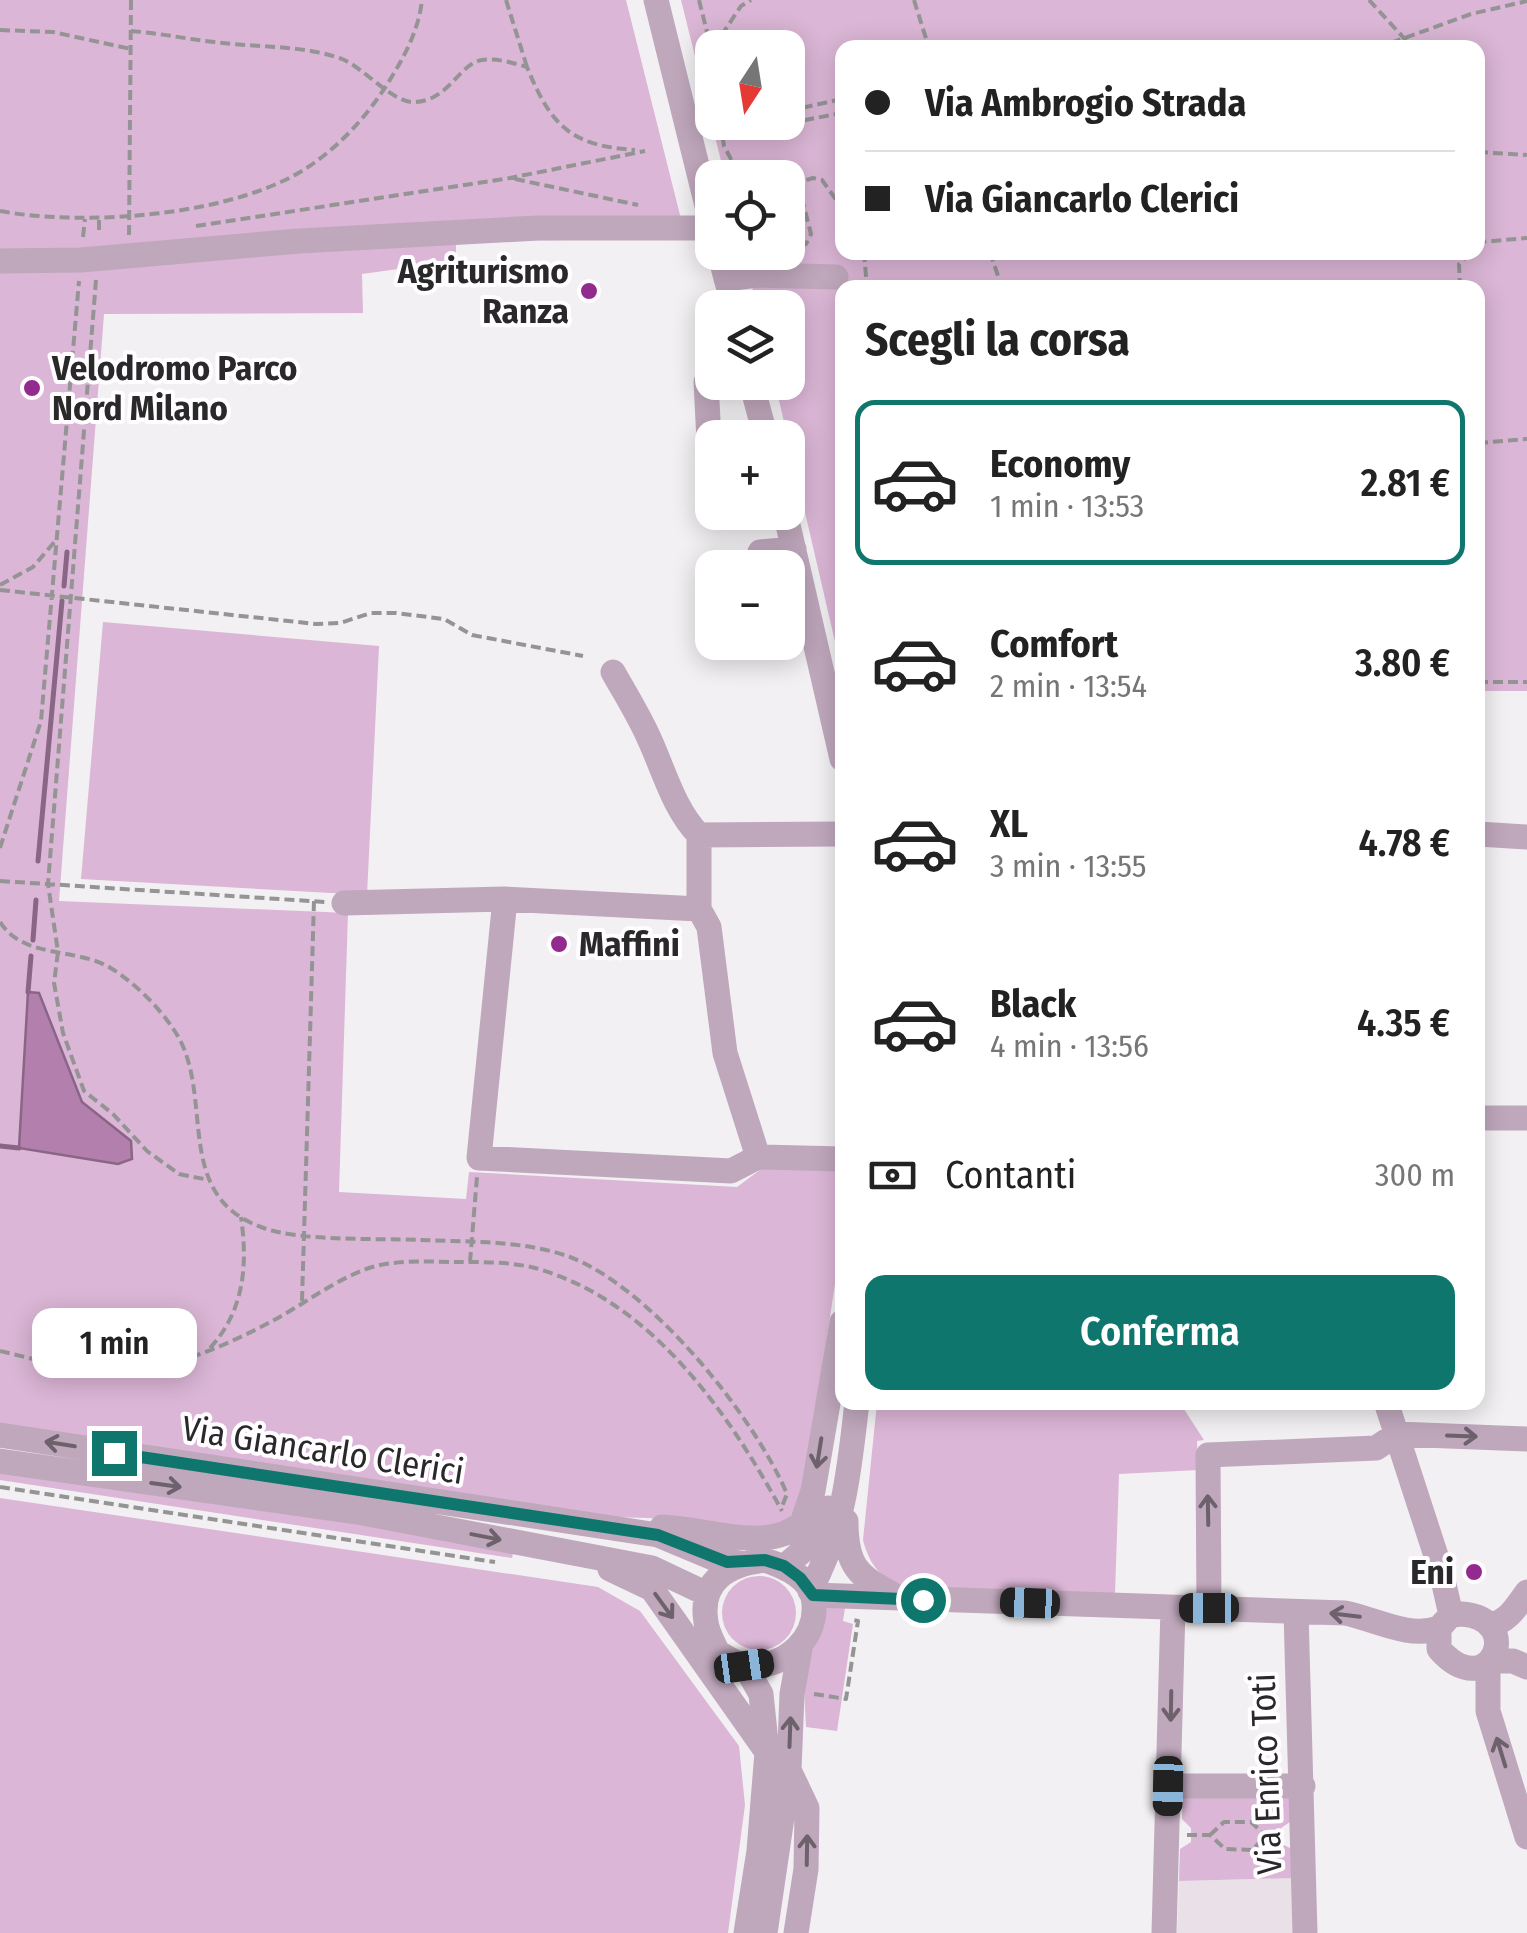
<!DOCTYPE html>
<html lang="it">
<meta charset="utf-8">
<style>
:root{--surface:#fff;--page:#f2f2f2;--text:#222;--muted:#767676;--line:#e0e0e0;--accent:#0f766e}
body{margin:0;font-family:"Fira Sans Condensed",sans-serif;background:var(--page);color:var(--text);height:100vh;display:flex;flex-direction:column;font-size:38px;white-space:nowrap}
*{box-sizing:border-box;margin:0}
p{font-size:32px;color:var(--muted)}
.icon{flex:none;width:55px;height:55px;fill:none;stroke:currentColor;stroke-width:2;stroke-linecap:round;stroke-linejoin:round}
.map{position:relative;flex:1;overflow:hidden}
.panel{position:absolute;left:835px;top:280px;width:650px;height:1130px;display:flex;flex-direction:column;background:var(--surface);border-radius:20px;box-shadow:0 5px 25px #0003}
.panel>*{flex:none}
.top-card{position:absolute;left:835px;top:40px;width:650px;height:220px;border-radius:20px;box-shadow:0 5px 25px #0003;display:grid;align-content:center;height:220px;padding:0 30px;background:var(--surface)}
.needle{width:65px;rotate:192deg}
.controls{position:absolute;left:695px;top:30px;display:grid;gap:20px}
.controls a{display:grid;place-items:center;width:110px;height:110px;border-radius:20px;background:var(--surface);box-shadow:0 5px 25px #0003;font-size:50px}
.end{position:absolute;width:45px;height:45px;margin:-22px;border:12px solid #0f766e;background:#fff;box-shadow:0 0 0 5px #fff}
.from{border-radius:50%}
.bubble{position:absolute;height:70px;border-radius:20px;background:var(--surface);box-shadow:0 5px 25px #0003;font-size:32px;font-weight:600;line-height:70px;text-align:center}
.car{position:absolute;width:30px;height:60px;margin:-30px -15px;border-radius:12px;box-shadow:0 0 8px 2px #0007;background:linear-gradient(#222 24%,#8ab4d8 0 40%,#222 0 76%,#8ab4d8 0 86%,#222 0)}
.top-card b{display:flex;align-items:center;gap:35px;height:95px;font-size:38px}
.top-card b+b{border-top:2px solid var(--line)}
.top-card i{width:25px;height:25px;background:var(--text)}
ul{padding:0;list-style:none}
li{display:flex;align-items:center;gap:30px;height:165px;margin:0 20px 15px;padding:0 10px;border:5px solid transparent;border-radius:20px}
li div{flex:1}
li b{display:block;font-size:38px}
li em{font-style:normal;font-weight:600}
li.current{border-color:var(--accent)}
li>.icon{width:90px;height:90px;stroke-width:1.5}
h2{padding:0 30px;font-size:45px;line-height:120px}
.pay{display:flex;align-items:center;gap:25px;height:110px;padding:0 30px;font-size:38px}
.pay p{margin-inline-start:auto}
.button{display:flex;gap:20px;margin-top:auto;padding:20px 30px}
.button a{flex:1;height:115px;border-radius:20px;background:var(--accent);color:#fff;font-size:40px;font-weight:600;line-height:115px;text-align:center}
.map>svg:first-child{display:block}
.built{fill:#eae1e8}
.green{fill:#dbb6d6;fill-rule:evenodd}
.water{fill:#b380ae;stroke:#8a6686;stroke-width:2.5}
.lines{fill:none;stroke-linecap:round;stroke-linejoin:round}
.stream{stroke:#8a6686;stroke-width:5}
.path{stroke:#959495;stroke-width:4;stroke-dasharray:10 5;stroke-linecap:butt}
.minor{stroke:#bfa7bc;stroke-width:25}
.oneway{stroke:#6d626c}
.route{stroke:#0f766e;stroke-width:12}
.poi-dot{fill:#932a8e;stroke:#fffdff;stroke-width:4}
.labels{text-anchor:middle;stroke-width:8;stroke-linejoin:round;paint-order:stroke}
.poi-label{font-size:35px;font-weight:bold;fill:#2a292a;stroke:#fffdff;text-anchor:end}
.street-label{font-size:35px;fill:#2a292a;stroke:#fffdff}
</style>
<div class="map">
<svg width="1527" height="1933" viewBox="0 0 1527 1933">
<rect width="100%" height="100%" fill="#f2f0f2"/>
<path class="built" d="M1296 1878 1298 1933H1177L1179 1881Z"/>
<path class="green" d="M0 0H626L686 239 456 241V265L435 264 362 274 363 313 104 314 59 901 348 913 339 1192 466 1199 469 1172 737 1187 764 1167 842 1169V1254L836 1277 802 1504 781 1527 760 1530 649 1518 572 1516 0 1429Z
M681 0H1527V691H1482L1478 705V288H842V672L775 383 788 382V308L757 307 744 253 788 252V178L725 177ZM712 48H788V122H712ZM842 48H1478V252H842Z
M103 622 379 646 367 895 81 879Z
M877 1403H1180L1204 1440 1197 1441 1198 1470 1119 1474 1115 1594 905 1591C882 1578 870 1567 863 1540Z
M0 1463 366 1518 513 1553 512 1558 0 1480Z
M0 1498 598 1587 640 1611 739 1746 745 1805 728 1933H0Z
M722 1613a37 37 0 1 1 74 0a37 37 0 1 1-74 0Z
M832 1606 845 1608 843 1621 853 1624 837 1731 806 1727 803 1668 806 1657 820 1633 825 1609Z
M1183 1796 1292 1798 1293 1820 1281 1828 1282 1844 1296 1851V1878L1179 1881 1180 1849 1191 1842V1828L1182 1819Z"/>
<path class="water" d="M28 992 39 993 82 1102 131 1141 132 1159 118 1164 19 1148Z"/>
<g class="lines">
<path class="stream" d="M64 586 67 552
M38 861 62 601
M33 940 36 900
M28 992 31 956
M0 1146 19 1148"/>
<path class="path" d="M506 0 527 67
M699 0 709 40 707 70 712 93
M914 0 929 48
M1369 0 1413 48
M0 30 53 32 131 49
M131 31C159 33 186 39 214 42 257 48 300 44 342 59 364 68 392 102 413 102 449 102 458 64 482 60 498 58 513 63 527 67 551 126 571 146 635 150
M713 48 741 6 751 0
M1377 48 1471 14 1527 1
M788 111 842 99
M720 122 724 146 741 178
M739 122 738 128 742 132 842 113
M1478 152 1527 155
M515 179 638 205
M0 211C86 227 241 216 314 163 346 140 371 111 391 78 406 54 419 28 422 0
M1478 216 1482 242
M99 220V235
M196 226 510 178 645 151
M129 235 131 0
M83 237 85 219
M788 241 798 248 806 244 811 234 800 191 804 181 813 178 822 180 842 208
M1478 246 1482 242 1527 238
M864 252 867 288
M990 252 1002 288
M96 280 48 884 58 952 54 983 63 1033 84 1091 113 1114 147 1151 179 1174 209 1180
M1460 288 1459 264 1471 252
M1478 443 1527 439
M0 585 33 567 57 539
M0 590 316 624 340 623 371 613H396L444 619 472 635 583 656
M1478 682H1527
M0 848 41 721 79 281
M0 881 325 902
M0 922C24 959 73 947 109 967 134 982 158 1006 174 1030 217 1093 170 1194 261 1227 300 1242 376 1238 420 1240 469 1242 523 1240 570 1257 651 1288 754 1416 787 1494L781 1509
M470 1262 477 1177
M302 1301 314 901
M210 1348C244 1311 248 1266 241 1217
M0 1351C34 1359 69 1369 104 1372 159 1376 228 1345 276 1319 307 1302 335 1280 369 1268 397 1259 430 1262 459 1262 483 1262 512 1262 535 1268 650 1300 727 1410 782 1511
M0 1487 495 1562
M814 1694 846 1699 858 1621 853 1620
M1187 1835H1210L1225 1849 1252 1850 1266 1836
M1210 1835 1224 1822H1251L1266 1836H1279"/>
<path class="minor" d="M656 0 712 226
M719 252 734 308
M0 261 81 260 299 241 538 228H712
M726 279 757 275 836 277
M751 382 766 438
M711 479 706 382 712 381
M785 512 842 759
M760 552 794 549
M613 672C625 693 638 714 648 736 664 770 673 808 699 835
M1478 834 1527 837
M699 835 842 834
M505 899 479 1158 731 1171 758 1157 842 1159
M344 903 505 899 699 909V835
M699 909 709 927 725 1053 758 1157
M1478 1118H1527
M1386 1402 1441 1571 1451 1615
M1397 1434 1527 1439
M0 1435 658 1535 713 1558 740 1563
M0 1461 363 1513 652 1568 707 1594
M846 1521C846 1566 857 1576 896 1596
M662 1527C703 1528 768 1554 802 1523L813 1491 842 1322
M765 1560C783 1566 808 1576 813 1597 821 1637 785 1669 747 1666 738 1665 727 1657 718 1653 714 1644 707 1632 706 1622 699 1580 729 1564 765 1560Z
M785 1566 813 1542 828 1508
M610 1569 652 1589 767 1752
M810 1591C844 1527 849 1474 857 1402
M813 1595 1345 1613C1375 1619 1409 1639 1439 1628
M1209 1608 1208 1455 1376 1448 1397 1434
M1296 1612 1305 1933
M1462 1614C1527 1619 1489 1706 1439 1649V1628L1451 1615Z
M1490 1625C1508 1622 1517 1606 1527 1592
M1492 1661H1513L1527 1667
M1488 1665V1711L1527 1837
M745 1666 761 1694 767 1752 759 1851 746 1933
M789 1770 807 1808 806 1869 796 1933
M1168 1786H1303
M765 1933 789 1770 792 1694 800 1649
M1164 1933 1173 1608"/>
</g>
<defs><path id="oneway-shaft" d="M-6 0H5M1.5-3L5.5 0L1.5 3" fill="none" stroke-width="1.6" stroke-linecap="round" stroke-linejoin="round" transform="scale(2.5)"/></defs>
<g class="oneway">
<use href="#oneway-shaft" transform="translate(1462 1436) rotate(2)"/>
<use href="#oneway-shaft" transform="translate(60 1444) rotate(-171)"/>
<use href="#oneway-shaft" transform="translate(819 1453) rotate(99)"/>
<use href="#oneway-shaft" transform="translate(166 1485) rotate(8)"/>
<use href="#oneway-shaft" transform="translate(1208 1510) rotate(-91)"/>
<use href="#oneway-shaft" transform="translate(486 1537) rotate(11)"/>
<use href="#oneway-shaft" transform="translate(664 1606) rotate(54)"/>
<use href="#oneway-shaft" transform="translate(1345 1615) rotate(-173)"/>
<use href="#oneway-shaft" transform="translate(1171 1706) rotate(91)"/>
<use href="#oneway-shaft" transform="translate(790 1732) rotate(-88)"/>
<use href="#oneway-shaft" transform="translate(1501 1752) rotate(-107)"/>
<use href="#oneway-shaft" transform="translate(807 1850) rotate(-89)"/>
</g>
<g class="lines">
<path class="route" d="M114 1453 658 1535 727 1562 765 1560 784 1566 800 1578 813 1595 923 1600"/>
</g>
<g class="poi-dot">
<circle cx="589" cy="291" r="10"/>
<circle cx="32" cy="388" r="10"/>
<circle cx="559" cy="944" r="10"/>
<circle cx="1474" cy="1572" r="10"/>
</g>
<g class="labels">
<g class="poi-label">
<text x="569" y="283">Agriturismo<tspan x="569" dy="40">Ranza</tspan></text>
<text x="52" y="380" text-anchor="start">Velodromo Parco<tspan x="52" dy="40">Nord Milano</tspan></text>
<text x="579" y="956" text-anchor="start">Maffini</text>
<text x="1454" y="1584">Eni</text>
</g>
<g class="street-label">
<text transform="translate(323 1450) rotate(9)" y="12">Via Giancarlo Clerici</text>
<text transform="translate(1266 1774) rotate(-92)" y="12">Via Enrico Toti</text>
</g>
</g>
</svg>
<div class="controls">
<a><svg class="needle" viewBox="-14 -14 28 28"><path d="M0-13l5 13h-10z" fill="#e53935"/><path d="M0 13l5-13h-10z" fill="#767676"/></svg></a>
<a><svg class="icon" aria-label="locate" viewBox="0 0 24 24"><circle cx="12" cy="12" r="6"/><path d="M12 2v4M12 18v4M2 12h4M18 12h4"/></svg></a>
<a><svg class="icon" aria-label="layers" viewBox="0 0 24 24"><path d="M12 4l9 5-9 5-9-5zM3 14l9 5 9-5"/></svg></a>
<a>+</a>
<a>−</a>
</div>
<i class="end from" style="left:923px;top:1600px"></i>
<i class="end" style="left:114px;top:1453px"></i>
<div class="bubble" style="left:32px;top:1308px;width:165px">1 min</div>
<i class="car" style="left:1030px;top:1603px;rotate:272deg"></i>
<i class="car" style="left:1209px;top:1608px;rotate:270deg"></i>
<i class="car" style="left:744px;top:1666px;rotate:82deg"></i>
<i class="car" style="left:1168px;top:1786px;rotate:181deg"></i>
<div class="top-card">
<b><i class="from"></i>Via Ambrogio Strada</b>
<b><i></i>Via Giancarlo Clerici</b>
</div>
<section class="panel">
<h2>Scegli la corsa</h2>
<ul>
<li class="current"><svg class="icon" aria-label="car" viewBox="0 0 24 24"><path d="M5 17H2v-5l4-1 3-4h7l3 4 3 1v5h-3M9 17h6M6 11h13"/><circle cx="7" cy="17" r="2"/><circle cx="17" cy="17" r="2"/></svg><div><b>Economy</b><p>1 min · 13:53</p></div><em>2.81 €</em></li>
<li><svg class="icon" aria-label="car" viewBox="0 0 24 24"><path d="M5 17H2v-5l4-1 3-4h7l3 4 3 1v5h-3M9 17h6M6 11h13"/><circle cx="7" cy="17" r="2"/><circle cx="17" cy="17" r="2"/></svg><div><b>Comfort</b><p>2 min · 13:54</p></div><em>3.80 €</em></li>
<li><svg class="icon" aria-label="car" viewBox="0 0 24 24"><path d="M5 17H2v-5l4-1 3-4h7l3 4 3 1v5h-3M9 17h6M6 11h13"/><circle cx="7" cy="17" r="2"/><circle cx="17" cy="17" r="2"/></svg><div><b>XL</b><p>3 min · 13:55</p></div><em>4.78 €</em></li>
<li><svg class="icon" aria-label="car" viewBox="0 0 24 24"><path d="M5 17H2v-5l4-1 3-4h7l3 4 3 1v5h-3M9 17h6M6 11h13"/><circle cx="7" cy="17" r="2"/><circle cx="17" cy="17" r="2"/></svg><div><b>Black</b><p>4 min · 13:56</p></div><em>4.35 €</em></li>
</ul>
<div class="pay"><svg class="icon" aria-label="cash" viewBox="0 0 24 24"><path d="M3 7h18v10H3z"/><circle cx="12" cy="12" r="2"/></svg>Contanti<p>300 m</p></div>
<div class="button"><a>Conferma</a></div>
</section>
</div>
